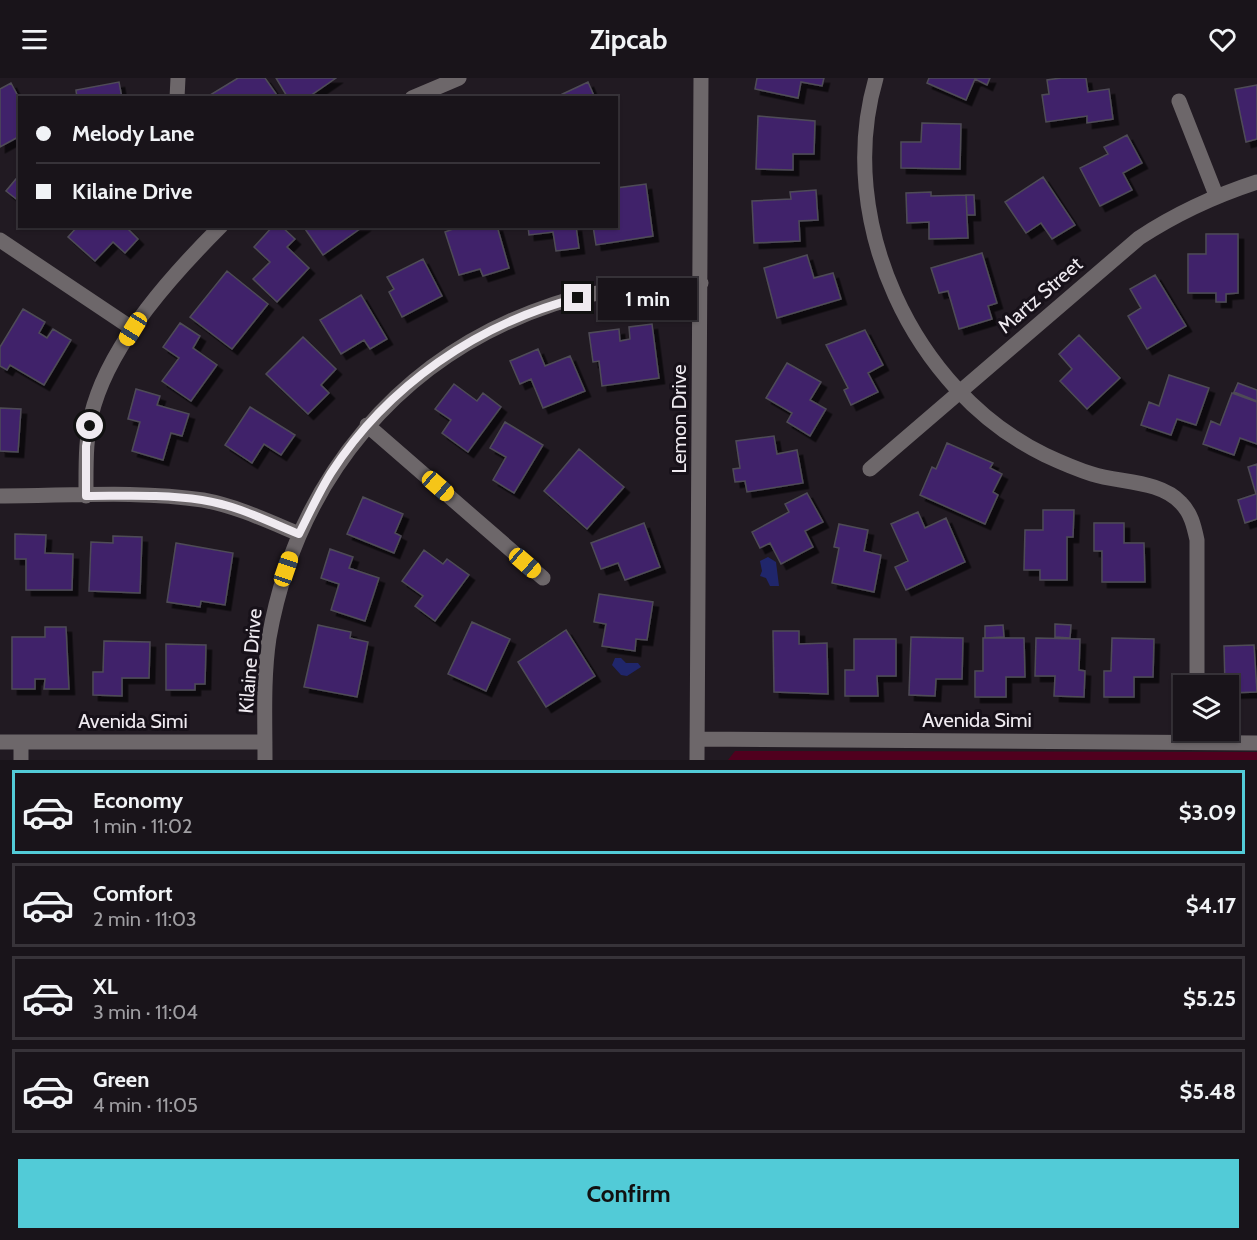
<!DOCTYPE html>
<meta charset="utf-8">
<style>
:root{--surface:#19141a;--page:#262127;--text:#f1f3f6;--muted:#9f9ea2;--line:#373339;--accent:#52cbd7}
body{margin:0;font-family:Cabin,sans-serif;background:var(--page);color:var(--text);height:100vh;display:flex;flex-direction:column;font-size:22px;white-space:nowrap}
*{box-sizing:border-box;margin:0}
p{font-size:20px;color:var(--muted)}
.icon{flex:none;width:33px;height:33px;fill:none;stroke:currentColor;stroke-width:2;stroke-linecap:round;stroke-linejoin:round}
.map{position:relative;height:682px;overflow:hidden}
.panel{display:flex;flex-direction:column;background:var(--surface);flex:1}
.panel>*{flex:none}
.banner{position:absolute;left:18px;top:18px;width:600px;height:132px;border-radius:0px;box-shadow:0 2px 4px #0004,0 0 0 2px var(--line);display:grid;align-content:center;height:132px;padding:0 18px;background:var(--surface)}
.buttons{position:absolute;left:1173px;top:597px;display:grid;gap:12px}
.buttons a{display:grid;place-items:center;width:66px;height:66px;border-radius:0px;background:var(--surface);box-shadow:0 2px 4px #0004,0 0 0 2px var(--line);font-size:30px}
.end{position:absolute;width:27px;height:27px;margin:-14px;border:8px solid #efeaf0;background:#111;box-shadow:0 0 0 3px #111}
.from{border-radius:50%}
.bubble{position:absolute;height:42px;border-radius:0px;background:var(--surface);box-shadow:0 2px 4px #0004,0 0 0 2px var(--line);font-size:20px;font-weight:700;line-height:42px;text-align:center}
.car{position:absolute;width:18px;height:36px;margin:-18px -9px;border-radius:8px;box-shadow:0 0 4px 2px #0007;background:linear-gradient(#f5c518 24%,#345 0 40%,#f5c518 0 76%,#345 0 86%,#f5c518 0)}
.banner b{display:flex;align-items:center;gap:21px;height:57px;font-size:22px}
.banner b+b{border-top:2px solid var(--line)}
.banner i{width:15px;height:15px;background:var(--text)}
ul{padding:10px 0 0;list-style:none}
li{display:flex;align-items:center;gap:18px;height:84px;margin:0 12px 9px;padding:0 6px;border:3px solid var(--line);border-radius:0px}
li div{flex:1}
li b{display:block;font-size:22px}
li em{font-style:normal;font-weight:700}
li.current{border-color:var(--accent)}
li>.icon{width:54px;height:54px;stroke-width:1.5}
.button{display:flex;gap:12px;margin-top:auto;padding:12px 18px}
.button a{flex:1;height:69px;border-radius:0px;background:var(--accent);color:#111;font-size:24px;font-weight:700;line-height:69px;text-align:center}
header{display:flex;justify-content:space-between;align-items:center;height:78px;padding:0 18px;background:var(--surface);font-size:27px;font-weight:700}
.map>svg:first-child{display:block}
.green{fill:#50001e}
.water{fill:#20266b}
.building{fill:#3f236b;stroke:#4f4c57;stroke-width:1.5;filter:url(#shadow)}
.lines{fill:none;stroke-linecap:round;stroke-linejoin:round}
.street{stroke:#6d676a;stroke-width:15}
.route{stroke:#efeaf0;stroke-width:8}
.labels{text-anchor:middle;stroke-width:6;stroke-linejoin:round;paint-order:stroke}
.street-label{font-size:20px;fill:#efeaf0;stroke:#171119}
</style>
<header><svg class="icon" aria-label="menu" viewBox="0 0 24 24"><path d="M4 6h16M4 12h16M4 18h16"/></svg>Zipcab<svg class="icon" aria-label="heart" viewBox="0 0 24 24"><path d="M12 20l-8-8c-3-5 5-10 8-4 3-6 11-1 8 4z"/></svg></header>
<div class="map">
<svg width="1257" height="682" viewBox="0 0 1257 682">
<defs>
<filter id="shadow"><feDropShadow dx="5.5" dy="5.5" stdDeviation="0" flood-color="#0009"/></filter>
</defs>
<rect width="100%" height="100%" fill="#211a22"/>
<path class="green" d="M735 673 1257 674V682H728Z"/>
<path class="water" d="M768 479 776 484 779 508H770L766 500 760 498 762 493 760 483Z
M615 580H621L626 585H638L641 589 627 598 621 597 612 587Z"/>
<path class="building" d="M238 0H265L279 20H211L210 17Z
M276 0H336L307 20H288Z
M757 0H824L822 8 801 4 798 20 755 11Z
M929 0H990L987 7 975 1 966 22 927 5Z
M1061 0H1086L1088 14 1109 11 1113 41 1087 45V38L1046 44 1042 17 1049 16 1047 2Z
M119 4 122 20H77L76 12Z
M588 4 595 20H554Z
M11 5 20 22V58L0 69V11Z
M1257 7V61L1246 64 1235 11Z
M758 38 815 43 814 76H793V92L756 91Z
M922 45 961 46 960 91 901 90V64H921Z
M1127 57 1142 85 1123 95 1132 112 1100 128 1080 90 1108 76 1104 69Z
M20 96V124L6 113Z
M1043 99 1075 147 1052 161 1041 145 1026 155 1005 124Z
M646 106 653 158 596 167 593 148H616V110Z
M816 112 818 142 799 143 800 163 754 165 752 123 791 121 790 114Z
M931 114V118L966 117 968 160 929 161V144L907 145 906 115Z
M966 117H974L975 137H967Z
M78 148H125L138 161 125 175 113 164 95 183 68 159Z
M273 148H281L295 161 287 169 309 190 277 224 253 201 270 184 254 169Z
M303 148H364L323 177Z
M461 148H497L509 190 483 198 480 191 459 197 445 154Z
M528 148H576L579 170 556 173 553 154 529 157Z
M1206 156H1238V215L1226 216V224H1216V215H1188V176H1206Z
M982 175 997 225 988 228 992 241 959 251 948 213 939 215 931 190Z
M807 177 814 200 833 195 841 221 777 240 764 190Z
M423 181 442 218 402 239 389 214 394 211 387 199Z
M227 193 268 226 232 271 190 239Z
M1155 197 1186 248 1147 271 1128 238 1141 230 1130 211Z
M361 217 387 261 370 271 364 262 341 276 320 242Z
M23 231 45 244 39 255 47 260 53 251 71 262 44 307 10 287 7 292 0 288V269Z
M180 245 200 258 193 270 217 287 191 323 162 303 179 280 163 269Z
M652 246 659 300 602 308 599 283 593 284 589 255 619 251 620 263 630 261 629 249Z
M865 252 883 287 868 295 878 314 851 327 844 312 848 310 826 267Z
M1079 257 1120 300 1087 331 1060 303 1072 291 1059 276Z
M303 259 336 291 321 307 329 315 308 336 266 296Z
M538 271 545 288 570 278 585 313 543 330 531 301 520 306 510 283Z
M787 285 821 304 810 322 826 331 810 358 787 344 792 335 766 320Z
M1169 297 1209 310 1196 347 1177 341 1171 357 1141 347 1149 324 1159 328Z
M1238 305 1257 312V323L1234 314Z
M454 306 477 323 483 315 501 329 468 374 442 355 451 342 435 331Z
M136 311 160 318 157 327 189 336 182 358 171 355 163 382 132 373 140 344 128 341Z
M1232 315 1257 324V366L1240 360 1234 377 1203 366 1211 343 1220 347Z
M250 329 295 357 281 377 264 366 252 385 225 367Z
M0 330 21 331 18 374 0 373Z
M505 344 543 367 514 415 493 402 506 379 490 370Z
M774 358 777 376 797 372 803 405 747 414 745 403 735 404 733 391 740 390 736 363Z
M947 365 993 385 990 390 1002 396 993 414 998 417 985 446 920 417 932 389 936 391Z
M579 371 624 409 587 451 544 413Z
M1257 386V441L1245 445 1238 422 1256 416 1248 389Z
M807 415 823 444 805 453 813 469 781 486 770 465 760 470 752 454 789 434 785 426Z
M363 419 403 436 395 455 401 458 394 475 347 456Z
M1043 432H1074L1073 459H1067V502H1040V492H1024L1025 452H1043Z
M918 434 925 450 946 440 965 484 906 512 895 489 908 483 891 446Z
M644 445 660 489 625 502 618 485 601 491 591 465Z
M1094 445H1124V465H1144L1145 504H1102V473H1094Z
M839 446 868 452 864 473 881 477 874 514 832 505 839 470 834 469Z
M15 456 46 457 45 475 73 476 72 512H26V481H15Z
M113 458 142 459 140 515 89 513 91 464 113 465Z
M176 465 233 475 225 527 201 523 200 529 167 524Z
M330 471 353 479 349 490 379 500 365 543 331 532 339 506 321 500Z
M424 472 443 486 447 481 469 497 435 543 415 528 423 518 402 503Z
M599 516 653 524 647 562 636 561 635 573 602 568 606 546 594 544Z
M472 544 510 561 486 613 448 596Z
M1055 546 1071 547 1070 560 1055 559Z
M318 547 351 554 350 560 368 564 357 619 304 609Z
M1003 547 1004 559 985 560V548Z
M45 549H66L69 611H44L45 601H35V611H12V559H45Z
M566 552 595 598 546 629 518 584Z
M773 553H799V566L827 565 828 616 774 614Z
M911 559 963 560 962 601H936L935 618 909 617Z
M983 560H1024L1025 599H1006V619H975V593H983Z
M1036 560 1080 561 1079 592 1085 593 1084 619 1054 618 1055 598H1035Z
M1112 560 1154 561 1153 599H1134V619H1104V593H1111Z
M854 561H896V598H877L878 618H845V592H854Z
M104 563 150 564 149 600H122V618L93 617V594H103Z
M166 566 206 567 205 606H195V612H166Z
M1254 567 1257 614 1228 615V608H1225L1224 568Z"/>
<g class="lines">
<path class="street" d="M876 0C834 142 913 313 1045 377 1060 384 1076 391 1092 396 1120 405 1160 402 1181 425 1191 435 1194 448 1197 462V608
M177 20 178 0
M412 20 459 0
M1179 23 1216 117
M0 162 133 251
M367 347 543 500
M870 391 1139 160C1177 135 1214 118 1257 104
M0 418C67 418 137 412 203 422 236 428 268 443 299 456
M86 418C86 388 85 356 94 327 114 261 173 196 221 148
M697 661 1257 665
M0 664H265
M21 664V682
M265 682C265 642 263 600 269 560 297 401 400 277 554 226 602 210 651 208 701 205
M697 682 701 0"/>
</g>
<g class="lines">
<path class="route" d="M90 348 86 368V418C125 418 164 416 202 422 236 427 267 443 299 456 309 436 319 414 331 395 387 308 478 245 578 220"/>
</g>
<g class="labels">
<g class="street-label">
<text transform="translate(1040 217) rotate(-41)" y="7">Martz Street</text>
<text transform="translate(679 341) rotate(-90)" y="7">Lemon Drive</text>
<text transform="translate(250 583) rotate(-85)" y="7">Kilaine Drive</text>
<text x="977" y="649">Avenida Simi</text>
<text x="133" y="650">Avenida Simi</text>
</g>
</g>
</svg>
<div class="buttons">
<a><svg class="icon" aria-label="layers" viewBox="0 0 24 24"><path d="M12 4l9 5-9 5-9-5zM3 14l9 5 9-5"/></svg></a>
</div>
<i class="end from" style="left:90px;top:348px"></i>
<i class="end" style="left:578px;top:220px"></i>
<div class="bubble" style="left:598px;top:200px;width:99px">1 min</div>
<i class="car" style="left:133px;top:251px;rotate:212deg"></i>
<i class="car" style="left:438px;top:408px;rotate:131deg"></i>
<i class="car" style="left:525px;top:485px;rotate:131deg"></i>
<i class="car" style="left:286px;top:491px;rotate:19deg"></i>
<div class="banner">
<b><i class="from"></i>Melody Lane</b>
<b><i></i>Kilaine Drive</b>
</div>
</div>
<section class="panel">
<ul>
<li class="current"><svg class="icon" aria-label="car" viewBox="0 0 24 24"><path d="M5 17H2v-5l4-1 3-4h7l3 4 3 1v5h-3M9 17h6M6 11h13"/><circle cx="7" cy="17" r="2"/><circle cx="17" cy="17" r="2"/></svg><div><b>Economy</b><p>1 min · 11:02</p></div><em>$3.09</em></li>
<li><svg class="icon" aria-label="car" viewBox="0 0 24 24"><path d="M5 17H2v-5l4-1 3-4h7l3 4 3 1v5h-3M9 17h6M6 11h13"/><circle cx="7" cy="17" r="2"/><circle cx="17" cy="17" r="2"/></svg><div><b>Comfort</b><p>2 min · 11:03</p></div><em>$4.17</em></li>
<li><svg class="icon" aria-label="car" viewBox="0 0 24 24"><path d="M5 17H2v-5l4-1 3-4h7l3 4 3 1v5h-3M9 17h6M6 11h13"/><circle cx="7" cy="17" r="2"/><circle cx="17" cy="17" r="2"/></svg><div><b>XL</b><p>3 min · 11:04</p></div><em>$5.25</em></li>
<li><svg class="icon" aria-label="car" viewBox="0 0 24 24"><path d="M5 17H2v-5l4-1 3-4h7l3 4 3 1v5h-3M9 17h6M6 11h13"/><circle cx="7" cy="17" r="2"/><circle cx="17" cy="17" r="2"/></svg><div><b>Green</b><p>4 min · 11:05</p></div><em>$5.48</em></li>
</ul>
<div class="button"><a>Confirm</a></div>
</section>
